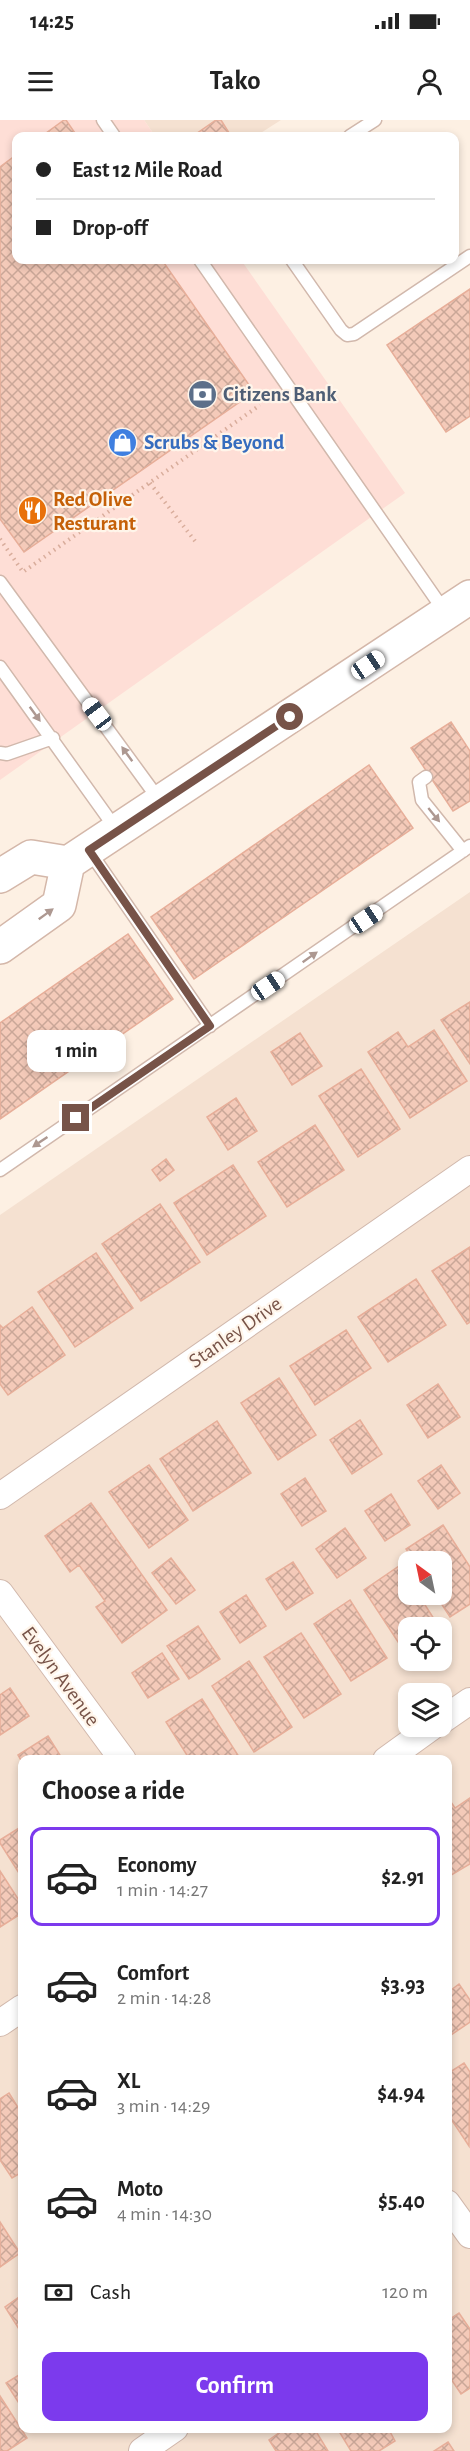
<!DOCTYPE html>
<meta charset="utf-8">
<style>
:root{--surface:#fff;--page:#f6f6f6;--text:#222;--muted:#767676;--line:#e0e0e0;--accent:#7c3aed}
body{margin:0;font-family:"Alegreya Sans",sans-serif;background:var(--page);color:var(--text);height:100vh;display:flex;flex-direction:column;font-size:22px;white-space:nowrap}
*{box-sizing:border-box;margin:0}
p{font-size:20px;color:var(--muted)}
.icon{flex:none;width:33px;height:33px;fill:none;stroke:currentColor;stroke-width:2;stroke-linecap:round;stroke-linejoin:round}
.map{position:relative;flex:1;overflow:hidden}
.drawer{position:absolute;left:18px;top:1635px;width:434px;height:678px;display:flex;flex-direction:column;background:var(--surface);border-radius:12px;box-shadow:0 3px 9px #0003}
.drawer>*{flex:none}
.guide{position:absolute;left:12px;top:12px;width:447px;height:132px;border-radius:12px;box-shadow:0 3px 9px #0003;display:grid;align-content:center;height:132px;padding:0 24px;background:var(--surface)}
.needle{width:39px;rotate:327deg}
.tools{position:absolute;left:398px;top:1431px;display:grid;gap:12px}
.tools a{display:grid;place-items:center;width:54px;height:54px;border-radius:12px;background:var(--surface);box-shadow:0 3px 9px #0003;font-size:30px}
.end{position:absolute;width:27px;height:27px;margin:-14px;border:8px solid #775348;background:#fff;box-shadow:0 0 0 3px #fff}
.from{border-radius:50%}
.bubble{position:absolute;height:42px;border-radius:12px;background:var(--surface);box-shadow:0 3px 9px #0003;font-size:20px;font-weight:600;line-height:42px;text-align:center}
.car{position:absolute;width:18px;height:36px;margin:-18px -9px;border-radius:8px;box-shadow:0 0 4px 2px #0007;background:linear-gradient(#fff 24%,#345 0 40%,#fff 0 76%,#345 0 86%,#fff 0)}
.guide b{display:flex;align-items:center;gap:21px;height:57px;font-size:22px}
.guide b+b{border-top:2px solid var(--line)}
.guide i{width:15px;height:15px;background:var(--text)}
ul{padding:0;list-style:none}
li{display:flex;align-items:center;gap:18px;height:99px;margin:0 12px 9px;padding:0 12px;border:3px solid transparent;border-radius:12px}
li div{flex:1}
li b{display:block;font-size:22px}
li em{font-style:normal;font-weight:600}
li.selected{border-color:var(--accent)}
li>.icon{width:54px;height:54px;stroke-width:1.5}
h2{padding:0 24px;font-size:27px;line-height:72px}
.pay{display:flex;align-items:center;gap:15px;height:66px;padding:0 24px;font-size:22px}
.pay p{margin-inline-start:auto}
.button{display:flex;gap:12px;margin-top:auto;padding:12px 24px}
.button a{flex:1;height:69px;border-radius:12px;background:var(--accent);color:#fff;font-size:24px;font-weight:600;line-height:69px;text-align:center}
.status{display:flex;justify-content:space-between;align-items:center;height:42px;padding:0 30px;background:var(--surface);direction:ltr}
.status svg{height:16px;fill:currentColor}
header{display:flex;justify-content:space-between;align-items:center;height:78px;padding:0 24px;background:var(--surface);font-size:27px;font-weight:600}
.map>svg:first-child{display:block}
.residential{fill:#f5e1d1;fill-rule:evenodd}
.commercial{fill:#feded6}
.building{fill:url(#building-cross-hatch);stroke:#e7ae99;stroke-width:1.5}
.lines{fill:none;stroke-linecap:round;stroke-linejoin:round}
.lane-casing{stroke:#d1b8ac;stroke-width:15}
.street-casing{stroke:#d1b8ac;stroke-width:28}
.secondary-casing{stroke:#d4b7a9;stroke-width:36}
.path{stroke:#d9ad9c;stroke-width:4;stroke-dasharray:1.5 4.5;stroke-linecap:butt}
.lane{stroke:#fff;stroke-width:12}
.street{stroke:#fff;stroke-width:26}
.secondary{stroke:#fff;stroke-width:33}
.oneway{fill:#ad9891}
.route{stroke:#775348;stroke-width:8}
.labels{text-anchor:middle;stroke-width:4.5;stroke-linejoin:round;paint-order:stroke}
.service-label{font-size:21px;font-weight:bold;fill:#4e5e75;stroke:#fff5ea;text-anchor:start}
.shop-label{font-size:21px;font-weight:bold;fill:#366cbe;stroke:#fff5ea;text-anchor:start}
.food-label{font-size:21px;font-weight:bold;fill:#c56008;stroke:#fff5ea;text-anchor:start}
.street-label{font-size:21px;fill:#775348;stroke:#fff5ea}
</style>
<div class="status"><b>14:25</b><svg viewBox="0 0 49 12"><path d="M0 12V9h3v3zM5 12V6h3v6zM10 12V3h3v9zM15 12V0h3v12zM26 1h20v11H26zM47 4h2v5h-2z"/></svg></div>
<header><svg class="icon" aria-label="menu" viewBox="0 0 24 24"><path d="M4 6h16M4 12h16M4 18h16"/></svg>Tako<svg class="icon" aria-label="person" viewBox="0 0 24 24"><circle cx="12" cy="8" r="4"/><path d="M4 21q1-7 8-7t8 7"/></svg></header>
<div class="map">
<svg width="470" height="2331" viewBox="0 0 470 2331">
<defs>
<pattern id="building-cross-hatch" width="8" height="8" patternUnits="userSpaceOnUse" patternTransform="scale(1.5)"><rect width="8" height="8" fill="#f4cab9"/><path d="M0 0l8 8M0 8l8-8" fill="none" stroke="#caa798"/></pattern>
</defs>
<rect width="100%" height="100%" fill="#fdf0e3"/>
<path class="residential" d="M144 0H281L256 16H155Z
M470 772V2331H0V1095ZM408 1442H441V1474H408ZM408 1508H441V1540H408ZM408 1574H441V1606H408ZM22 1640H447V2308H22Z"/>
<path class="commercial" d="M0 0H144L155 16H16V140H241L405 373 0 660Z"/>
<path class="building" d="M66 0 77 16H42L64 0Z
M216 0H221L231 16H193Z
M16 35V140H162L254 272 24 432 0 399V47Z
M470 169V296L446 312 387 225Z
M451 602 470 631V681L453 691 411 628Z
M369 645 413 708 194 859 151 797Z
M128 814 173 879 0 999V903Z
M470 882V944L441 900Z
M434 910 467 961 410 998 368 932 398 912 408 927Z
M300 913 322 946 292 965 271 932Z
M361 949 400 1009 358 1037 319 976Z
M236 978 257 1011 228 1030 207 997Z
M315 1005 344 1050 287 1087 258 1042Z
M166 1039 174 1050 160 1061 152 1050Z
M233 1045 266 1096 207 1135 174 1083Z
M160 1084 200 1142 141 1181 102 1124Z
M470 1127V1202L467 1204 432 1151Z
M96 1133 133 1188 75 1227 38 1172Z
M416 1159 446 1205 388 1242 358 1197Z
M32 1187 65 1235 8 1275 0 1264V1205L3 1208Z
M346 1210 371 1248 315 1285 290 1246Z
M279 1258 316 1315 278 1340 241 1283Z
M438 1264 460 1297 428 1318 407 1285Z
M360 1300 382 1334 352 1354 330 1320Z
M217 1301 251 1353 193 1391 160 1339Z
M149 1345 188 1400 149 1428 109 1372Z
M441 1345 460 1373 438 1389 418 1361Z
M305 1358 326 1391 302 1406 281 1374Z
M391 1374 410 1405 385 1421 365 1391Z
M91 1383 167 1490 122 1523 96 1487 105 1481 79 1445 70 1452 45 1416Z
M443 1405 470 1447V1484L450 1497 435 1474H441V1442H414L406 1429Z
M345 1408 366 1438 337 1458 316 1429Z
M171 1438 195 1470 176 1484 152 1453Z
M293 1442 313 1473 286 1490 266 1459Z
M399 1446 408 1460V1474H418L438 1505 434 1508H408V1524L402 1528 364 1470Z
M246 1475 266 1506 240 1523 220 1492Z
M350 1480 387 1538 351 1561 314 1504Z
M198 1506 220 1539 189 1559 167 1526Z
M301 1513 341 1574 304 1598 264 1537Z
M162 1533 179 1559 148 1578 132 1553Z
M249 1541 292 1607 254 1632 212 1566Z
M10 1568 29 1596 0 1615V1575Z
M202 1579 241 1640H190L166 1602Z
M48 1616 63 1640H22V1642L18 1635Z
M470 1678V1744L448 1757 447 1685 451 1682 455 1688Z
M22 1706V1758L0 1723V1720Z
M0 1751 22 1785V1793L0 1807Z
M459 1864 470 1880V1902L451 1915 447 1910V1873Z
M464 1943 470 1952 469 2026 447 1993V1954Z
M9 1973 22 1994V2052L12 2058 0 2040V1979Z
M0 2102 20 2133 0 2147Z
M22 2175V2214L5 2187Z
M459 2193 470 2209V2268L461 2274 447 2253V2201Z
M22 2253V2288L6 2263Z
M0 2276 27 2318 7 2331H0Z
M286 2308H314L328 2331H276L269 2320Z
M337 2308H388L395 2321 379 2331H351Z
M448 2322 454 2331H434Z"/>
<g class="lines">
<defs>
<path id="lane" d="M103 0 114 16
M350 16 375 0
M200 140 445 492
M292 140 341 210 347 215 354 214 470 136
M0 462 160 681
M0 547 116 709
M0 633 7 634 53 618
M426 657 419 662 422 680 463 731
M90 732 210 906
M0 1050 470 726"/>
<path id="street" d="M0 1376 470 1049
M0 1473 123 1640
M441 1601 470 1581
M386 1640 433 1606
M0 1903 22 1888
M447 2083 470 2115
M142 2331 175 2308"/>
<path id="secondary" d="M0 756 31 737 68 743 470 477
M0 827 59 785 68 743"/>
</defs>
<use href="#lane" class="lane-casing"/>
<use href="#street" class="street-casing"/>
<use href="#secondary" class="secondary-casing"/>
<path class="path" d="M150 363 195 421
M0 419 23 452 260 285"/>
<use href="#lane" class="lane"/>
<use href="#street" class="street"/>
<use href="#secondary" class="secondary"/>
</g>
<defs><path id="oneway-solid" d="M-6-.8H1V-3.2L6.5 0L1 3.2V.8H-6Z" transform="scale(1.5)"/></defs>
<g class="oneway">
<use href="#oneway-solid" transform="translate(35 594) rotate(54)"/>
<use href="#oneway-solid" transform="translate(127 634) rotate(-126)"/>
<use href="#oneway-solid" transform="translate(434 695) rotate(51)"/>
<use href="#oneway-solid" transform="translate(46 794) rotate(-36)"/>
<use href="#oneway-solid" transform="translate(310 837) rotate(-35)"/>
<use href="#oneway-solid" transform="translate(40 1022) rotate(146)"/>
</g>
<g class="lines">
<path class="route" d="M76 998 210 906 89 730 290 597"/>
</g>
<defs>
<symbol id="bank-disc" viewBox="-11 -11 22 22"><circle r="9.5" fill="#5c6f8a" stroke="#fff5ea"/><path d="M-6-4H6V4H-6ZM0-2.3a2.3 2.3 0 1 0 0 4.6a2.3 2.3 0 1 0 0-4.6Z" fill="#fff"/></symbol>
<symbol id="shop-disc" viewBox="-11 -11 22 22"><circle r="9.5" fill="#3f7fe0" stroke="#fff5ea"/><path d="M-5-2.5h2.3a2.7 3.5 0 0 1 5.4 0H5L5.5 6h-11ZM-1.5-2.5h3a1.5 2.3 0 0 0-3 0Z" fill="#fff"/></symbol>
<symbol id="restaurant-disc" viewBox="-11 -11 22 22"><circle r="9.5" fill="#e8710a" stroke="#fff5ea"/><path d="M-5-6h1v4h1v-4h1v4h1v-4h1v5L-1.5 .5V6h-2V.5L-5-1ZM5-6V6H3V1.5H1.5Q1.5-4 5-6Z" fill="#fff"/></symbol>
</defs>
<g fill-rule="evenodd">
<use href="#bank-disc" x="186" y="258" width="33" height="33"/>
<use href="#shop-disc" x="106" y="306" width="33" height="33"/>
<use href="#restaurant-disc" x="16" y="374" width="33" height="33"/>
</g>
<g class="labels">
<g class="service-label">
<text x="223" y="281">Citizens Bank</text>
</g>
<g class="shop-label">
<text x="144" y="329">Scrubs &amp; Beyond</text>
</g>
<g class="food-label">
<text x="53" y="386">Red Olive<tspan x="53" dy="24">Resturant</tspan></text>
</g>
<g class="street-label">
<text transform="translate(235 1212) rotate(-35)" y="7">Stanley Drive</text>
<text transform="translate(61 1556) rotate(54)" y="7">Evelyn Avenue</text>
</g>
</g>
</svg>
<div class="tools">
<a><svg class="needle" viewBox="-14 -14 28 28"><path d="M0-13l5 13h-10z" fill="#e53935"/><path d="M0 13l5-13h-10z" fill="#767676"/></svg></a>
<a><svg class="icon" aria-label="locate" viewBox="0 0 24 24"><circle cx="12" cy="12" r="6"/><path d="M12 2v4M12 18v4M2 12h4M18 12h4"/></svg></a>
<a><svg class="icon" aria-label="layers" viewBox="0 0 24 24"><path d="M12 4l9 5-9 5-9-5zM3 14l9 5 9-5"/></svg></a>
</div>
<i class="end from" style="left:290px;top:597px"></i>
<i class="end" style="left:76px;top:998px"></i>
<div class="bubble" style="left:27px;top:910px;width:99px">1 min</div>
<i class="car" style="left:368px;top:545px;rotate:56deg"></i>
<i class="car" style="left:97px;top:594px;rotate:323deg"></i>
<i class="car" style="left:366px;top:799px;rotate:56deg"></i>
<i class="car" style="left:268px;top:866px;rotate:56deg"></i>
<div class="guide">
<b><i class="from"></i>East 12 Mile Road</b>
<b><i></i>Drop-off</b>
</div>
<section class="drawer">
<h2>Choose a ride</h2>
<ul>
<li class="selected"><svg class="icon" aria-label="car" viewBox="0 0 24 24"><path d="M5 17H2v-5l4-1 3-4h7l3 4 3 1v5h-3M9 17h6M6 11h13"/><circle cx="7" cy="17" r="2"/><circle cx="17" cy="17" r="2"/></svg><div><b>Economy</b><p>1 min · 14:27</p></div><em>$2.91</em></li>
<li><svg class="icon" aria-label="car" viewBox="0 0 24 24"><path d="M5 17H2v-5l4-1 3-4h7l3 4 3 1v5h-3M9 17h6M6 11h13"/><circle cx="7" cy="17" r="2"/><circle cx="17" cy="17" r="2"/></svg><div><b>Comfort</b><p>2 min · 14:28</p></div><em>$3.93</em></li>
<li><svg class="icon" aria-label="car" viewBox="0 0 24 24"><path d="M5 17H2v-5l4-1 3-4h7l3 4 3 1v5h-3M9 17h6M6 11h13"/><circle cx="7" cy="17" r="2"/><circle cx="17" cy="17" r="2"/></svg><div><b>XL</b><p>3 min · 14:29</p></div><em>$4.94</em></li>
<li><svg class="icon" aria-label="car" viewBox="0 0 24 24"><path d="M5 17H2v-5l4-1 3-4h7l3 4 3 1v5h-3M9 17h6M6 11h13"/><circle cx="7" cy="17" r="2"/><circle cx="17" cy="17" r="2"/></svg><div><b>Moto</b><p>4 min · 14:30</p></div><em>$5.40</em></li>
</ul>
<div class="pay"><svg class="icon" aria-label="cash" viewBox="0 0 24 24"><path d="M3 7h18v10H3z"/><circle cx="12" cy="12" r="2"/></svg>Cash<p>120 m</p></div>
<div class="button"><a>Confirm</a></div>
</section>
</div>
